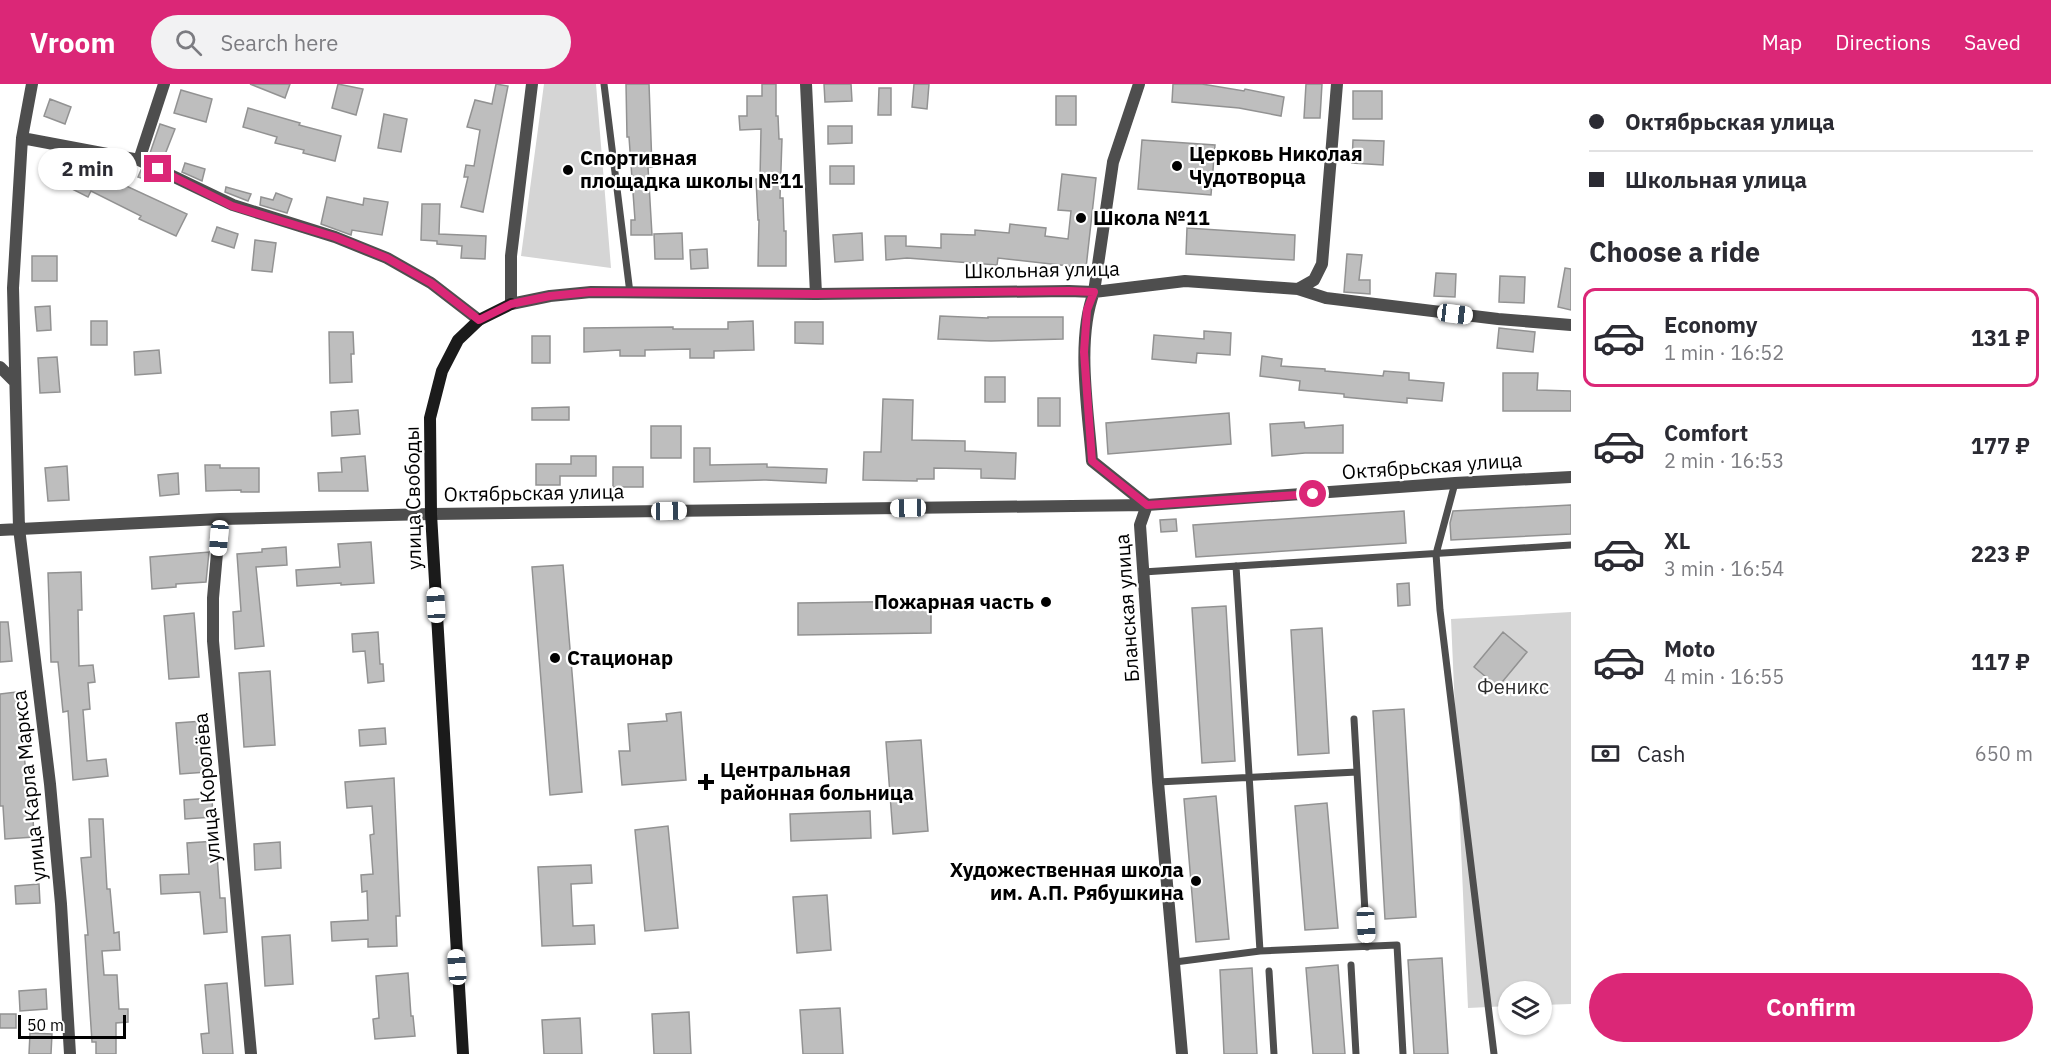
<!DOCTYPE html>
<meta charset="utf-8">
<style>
:root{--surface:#fff;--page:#f2f2f3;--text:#2b2b33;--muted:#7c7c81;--line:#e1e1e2;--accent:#db2777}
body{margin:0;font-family:"IBM Plex Sans",sans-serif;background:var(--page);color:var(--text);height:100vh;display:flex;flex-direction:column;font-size:22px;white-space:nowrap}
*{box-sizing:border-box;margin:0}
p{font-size:20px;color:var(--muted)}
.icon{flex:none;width:33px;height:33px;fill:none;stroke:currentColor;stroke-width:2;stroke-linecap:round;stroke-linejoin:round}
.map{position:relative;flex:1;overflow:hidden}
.drawer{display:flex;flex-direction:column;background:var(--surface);width:480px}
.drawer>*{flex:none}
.hud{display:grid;align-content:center;height:132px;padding:0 18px;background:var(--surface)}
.controls{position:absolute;left:1498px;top:897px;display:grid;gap:12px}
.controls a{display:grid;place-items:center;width:54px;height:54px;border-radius:50%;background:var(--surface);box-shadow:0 2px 4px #0004;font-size:30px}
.scale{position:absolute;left:18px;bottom:15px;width:108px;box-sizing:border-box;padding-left:6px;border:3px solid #000;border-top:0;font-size:16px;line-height:21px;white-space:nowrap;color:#000;-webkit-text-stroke:4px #fff;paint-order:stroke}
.end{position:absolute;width:27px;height:27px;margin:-14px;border:8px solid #db2777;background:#fff;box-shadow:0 0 0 3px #fff}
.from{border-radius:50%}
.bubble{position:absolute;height:42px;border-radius:21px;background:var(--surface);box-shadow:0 2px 4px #0004;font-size:20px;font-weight:700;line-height:42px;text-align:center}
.car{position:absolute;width:18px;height:36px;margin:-18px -9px;border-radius:8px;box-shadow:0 0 4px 2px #0007;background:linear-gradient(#fff 24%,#345 0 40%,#fff 0 76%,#345 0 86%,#fff 0)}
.hud b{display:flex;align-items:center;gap:21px;height:57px;font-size:22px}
.hud b+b{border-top:2px solid var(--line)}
.hud i{width:15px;height:15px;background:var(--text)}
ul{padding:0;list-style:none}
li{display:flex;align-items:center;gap:18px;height:99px;margin:0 12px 9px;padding:0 6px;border:3px solid transparent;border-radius:12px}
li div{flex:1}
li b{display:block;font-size:22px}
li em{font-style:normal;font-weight:700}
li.on{border-color:var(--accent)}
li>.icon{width:54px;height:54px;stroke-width:1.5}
h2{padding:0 18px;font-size:27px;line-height:72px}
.pay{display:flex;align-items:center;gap:15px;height:66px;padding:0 18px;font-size:22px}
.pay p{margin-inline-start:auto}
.button{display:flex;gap:12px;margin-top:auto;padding:12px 18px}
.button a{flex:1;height:69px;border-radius:36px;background:var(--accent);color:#fff;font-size:24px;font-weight:700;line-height:69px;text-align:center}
header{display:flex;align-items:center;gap:36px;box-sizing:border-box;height:84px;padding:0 30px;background:var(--accent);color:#fff}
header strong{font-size:28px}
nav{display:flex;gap:33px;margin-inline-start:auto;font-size:21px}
.search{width:420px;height:54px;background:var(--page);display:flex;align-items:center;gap:15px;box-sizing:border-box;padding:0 21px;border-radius:33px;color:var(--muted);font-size:22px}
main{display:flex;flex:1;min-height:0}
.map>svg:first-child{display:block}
.green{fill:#d5d5d5}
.building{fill:#bebebe;stroke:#929292;stroke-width:1.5}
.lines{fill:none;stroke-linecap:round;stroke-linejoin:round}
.lane{stroke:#4e4e4e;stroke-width:7}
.street{stroke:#4e4e4e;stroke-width:12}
.secondary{stroke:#1b1b1b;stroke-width:12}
.route{stroke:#db2777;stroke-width:8}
.poi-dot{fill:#000;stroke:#fff;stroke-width:2}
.labels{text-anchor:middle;stroke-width:4.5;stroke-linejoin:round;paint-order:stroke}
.poi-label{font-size:20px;font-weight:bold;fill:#000;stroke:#fff;text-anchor:start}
.street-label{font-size:20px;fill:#000;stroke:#fff}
.park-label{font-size:20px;fill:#2c2c2c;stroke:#fff}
</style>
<header>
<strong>Vroom</strong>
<div class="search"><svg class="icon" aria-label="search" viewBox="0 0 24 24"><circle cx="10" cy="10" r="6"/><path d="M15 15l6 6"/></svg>Search here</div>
<nav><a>Map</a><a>Directions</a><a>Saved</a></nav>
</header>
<main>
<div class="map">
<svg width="1571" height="970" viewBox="0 0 1571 970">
<rect width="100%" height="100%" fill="#fff"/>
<path class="green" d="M544 0H596L611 184 521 172Z
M1571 528V920L1542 921V908H1509V922L1468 924 1451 535Z"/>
<path class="building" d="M250 0H290L285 14Z
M338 0 363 5 356 31 332 24Z
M496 0 508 2 483 128 461 123 468 93H464L466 81 474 82 480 46 467 43 475 16 492 20Z
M626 0H649L652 83H648L652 151H631V136H635L629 53H627Z
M762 0H776V32H778L779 55H782L780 114H783L784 147H786V182H758L759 136H758L756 95H760L761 45 740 46 739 32H747V12H762Z
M824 0H851L852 17 825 18Z
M914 0H929L927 25 912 23Z
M1173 0H1202L1244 7 1245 5 1284 13 1281 32 1239 24 1172 18Z
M1306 0H1322L1320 34H1304Z
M879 4H891V31H878Z
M181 6 212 15 206 38 174 29Z
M1353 7H1382V35H1353Z
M1056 12H1076V41H1056Z
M50 15 71 23 65 40 44 32Z
M248 24 300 39 299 41 341 52 335 77 303 69 304 66 275 59 277 53 243 43Z
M384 30 407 35 401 68 378 64Z
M160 40 175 45 164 73 169 74 166 80 149 72Z
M828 42H852V59L828 60Z
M1142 56 1215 61 1211 111 1138 105Z
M1353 56 1384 57 1383 81 1352 79Z
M185 79 205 85 202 97 182 88Z
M83 82 187 130 176 152 139 135 141 132 91 107 88 113 72 105Z
M830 82H854V100H830Z
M141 86 159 95 157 99 138 93Z
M1062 90 1096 94 1086 184 998 174 997 181 907 174 886 176 885 152H906V162L941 164V150L975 151V146L1009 149 1010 140 1046 144 1045 152 1068 155 1071 127 1058 126Z
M226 103 251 110 248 117 225 108Z
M276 109 292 115 287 129 260 121 261 113 273 116Z
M327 113 363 121 364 114 388 118 382 151 352 146 351 151 321 140Z
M422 120H440L439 150 486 152 485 175 461 174 462 162 437 160V157L421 156Z
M217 143 238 150 234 164 212 157Z
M1187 144 1295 151 1294 176 1186 170Z
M682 149 683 175H655L654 150Z
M862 149 863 176 835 178 833 151Z
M255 156 276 159 272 188 252 186Z
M707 165 708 184 691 185 690 166Z
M1347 170 1362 171 1359 196H1370V210L1344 208Z
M32 172H57V197H32Z
M1565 184 1571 185V226L1558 223Z
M1436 189 1456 190 1455 213 1434 212Z
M1500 192 1525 193 1524 219 1499 218Z
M50 222 51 246 37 247 35 223Z
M940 232 988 234V233H1063V255L991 257 938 255Z
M91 237H107V261H91Z
M753 237 754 266 714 267V274H690V265L645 266V272H620V266L584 268V244L673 243V245H728V238Z
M795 238H823V260L795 259Z
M1499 244 1535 248 1533 268 1497 264Z
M1204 247 1231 249 1230 271 1197 269 1196 279 1152 275 1154 251 1204 255Z
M329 248H353L354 270H351L352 298 330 299Z
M532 252H550V279H532Z
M159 266 161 289 135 291 134 268Z
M1262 272 1282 275 1281 282 1325 285V287L1383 292 1384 287 1409 289V296L1444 299 1442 317 1407 314V319L1344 313V310L1299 306 1300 297 1260 292Z
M57 273 60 308 40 309 38 274Z
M1503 289H1538L1537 306 1571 307V327H1503Z
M985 293H1005V318H985Z
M1038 314H1060V342H1038Z
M883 315 913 316 912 356 965 357V367L1016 369 1015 395 981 394V385L934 384V395H917V397L863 396 864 368H881Z
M569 323V336H532V324Z
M358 326 360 350 332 352 331 328Z
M1229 329 1231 360 1108 370 1106 339Z
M1304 338 1305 344 1343 341V369H1305L1272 372 1270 340Z
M651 342H681V374H651Z
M694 364H710V381L767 380V383L827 385 826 399 766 396 694 398Z
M365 372 368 407H319L318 389 342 388 341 374Z
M571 372H596V392H560V401H536V380H571Z
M205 381H220V384H259V408H241V406L206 407Z
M67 382 69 416 48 417 45 384Z
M613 383H643V403H613Z
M178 389 179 410 160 412 158 391Z
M1571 421V450L1451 456 1450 439 1453 427Z
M1404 427 1406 459 1196 473 1193 441Z
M1176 435 1177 447 1161 448 1160 436Z
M371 458 374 499 341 501V499L297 502 296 486 340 483 338 460Z
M286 463 287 481 256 483 264 562 235 565 233 528 241 527 237 470 262 468V465Z
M209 468 206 498 176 500V503L152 505 150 473Z
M563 481 582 708 550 711 532 483Z
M81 488 82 526H78L79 582 93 581 95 598 88 599 90 625 83 626 87 677 106 675 108 692 73 696 68 627 63 628 58 578H51L48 489Z
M1409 499 1410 521 1398 522 1397 500Z
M931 517V549L798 551V519Z
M1226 522 1235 677 1202 679 1192 524Z
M194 529 199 593 169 595 164 532Z
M0 538H8L12 577 0 578Z
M1322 544 1329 669 1298 671 1291 546Z
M378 548 380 580H383L384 597 368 599 365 567 353 568 352 550Z
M1503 548 1527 568 1498 603 1474 583Z
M270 587 275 661 244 663 239 589Z
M16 608 19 639H22L29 734H33L34 753 5 755 3 722H0V610Z
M1404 625 1416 833 1385 835 1373 627Z
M681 628 686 696 622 701 619 667H630L628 640 667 637 666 630Z
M203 637 207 688 180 690 176 639Z
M385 644 386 660 360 662 359 646Z
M921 656 928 747 893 750 886 658Z
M394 694 400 832H396L397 862 368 863V855L332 857 331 838 368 836 367 807 362 808 361 791 373 790 370 751 374 750 372 722 347 724 345 698Z
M1216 712 1229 855 1196 858 1184 715Z
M212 714 213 733 185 735 184 716Z
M1327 719 1338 844 1305 846 1295 722Z
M870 727 871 754 791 757 790 730Z
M89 735H103L107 805H110L114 849 119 848 120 866 102 867 104 891H117L119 925H128V938L116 939V970H96V958H92L85 851H88L81 774 91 773Z
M668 742 678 844 645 847 635 746Z
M216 757 220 814H225L227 848 204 850 200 808 161 810 160 791 189 790 187 759Z
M280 758 281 784 255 786 254 760Z
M591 781 592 799 571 800 573 842 594 841 595 860 542 862 538 783Z
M39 800 40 819 16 820 15 802Z
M827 811 831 866 797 869 793 813Z
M290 851 293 900 265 902 262 853Z
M1442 874 1448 970H1414L1408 876Z
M1338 881 1345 970H1313L1306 884Z
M1252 884 1257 970H1224L1220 886Z
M408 889 411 932H413L415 952 375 955 373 935 379 934 376 892Z
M227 899 233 970H203L201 950 209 949 205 901Z
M46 905 47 925 20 927 19 907Z
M840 924 843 970H803L800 926Z
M689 928 691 970H654L652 930Z
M0 930H16V944H0Z
M580 934 582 970H544L542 936Z
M30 949 52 950 51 970H29Z"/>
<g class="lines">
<path class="lane" d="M604 0 630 209
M1455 399 1436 470 1440 526 1494 970
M1236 482 1260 867
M1143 488 1571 461
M1354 635 1367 863
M1158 698 1357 688
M1175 878 1260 867 1397 861 1403 970
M1351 881 1356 970
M1269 887 1274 970"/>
<path class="street" d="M32 0 22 54 13 204 19 444 50 700 61 820 70 970
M532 0 511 172V220L550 212 591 208 816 210 1069 207 1094 208 1185 197 1298 205 1326 214 1498 235 1571 241
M806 0 816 210
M1139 0 1113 78 1094 208C1076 256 1088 325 1092 377L1147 421 1140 441 1158 698 1182 970
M22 54 139 76 233 121 335 153 387 174 431 199 479 236
M139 76 164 0
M1298 205 1314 196 1322 180 1337 0
M0 283 14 297
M220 435 213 514V557L251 970
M0 446 220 435 431 430 1147 421 1455 399 1571 393"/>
<path class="secondary" d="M463 970 431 430 430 334 442 287 458 256 479 236 511 220"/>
</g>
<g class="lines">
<path class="route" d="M158 85 232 122 335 153 387 174 431 199 479 236 511 220 550 212 591 208 816 210 1069 207 1094 208 1087 226 1084 268 1092 377 1147 421 1313 410"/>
</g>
<g class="poi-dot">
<circle cx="1177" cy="82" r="6"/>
<circle cx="568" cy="86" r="6"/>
<circle cx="1081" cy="134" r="6"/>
<circle cx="1046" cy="518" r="6"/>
<circle cx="555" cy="574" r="6"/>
<path d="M703 689h6v6h6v6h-6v6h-6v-6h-6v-6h6z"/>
<circle cx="1196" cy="797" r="6"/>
</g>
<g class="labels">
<g class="poi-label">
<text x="1189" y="77">Церковь Николая<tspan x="1189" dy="23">Чудотворца</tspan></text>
<text x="580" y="81">Спортивная<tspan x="580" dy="23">площадка школы №11</tspan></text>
<text x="1093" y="141">Школа №11</text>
<text x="1034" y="525" text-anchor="end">Пожарная часть</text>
<text x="567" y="581">Стационар</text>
<text x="720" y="693">Центральная<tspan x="720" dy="23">районная больница</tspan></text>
<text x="1184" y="793" text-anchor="end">Художественная школа<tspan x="1184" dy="23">им. А.П. Рябушкина</tspan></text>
</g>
<g class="street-label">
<text transform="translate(1042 186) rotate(-1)" y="7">Школьная улица</text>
<text transform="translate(1432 382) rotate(-4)" y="7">Октябрьская улица</text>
<text transform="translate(534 409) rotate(-1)" y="7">Октябрьская улица</text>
<text transform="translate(413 414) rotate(-91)" y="7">улица Свободы</text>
<text transform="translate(1127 524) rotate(-94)" y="7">Бланская улица</text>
<text transform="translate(29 702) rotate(-96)" y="7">улица Карла Маркса</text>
<text transform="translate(207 704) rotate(-95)" y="7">улица Королёва</text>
</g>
<g class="park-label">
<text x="1513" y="610">Феникс</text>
</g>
</g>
</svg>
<div class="controls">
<a><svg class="icon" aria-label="layers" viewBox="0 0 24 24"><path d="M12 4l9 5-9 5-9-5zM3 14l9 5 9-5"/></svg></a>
</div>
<div class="scale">50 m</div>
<i class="end from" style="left:1313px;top:410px"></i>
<i class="end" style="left:158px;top:85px"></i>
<div class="bubble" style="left:38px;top:64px;width:99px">2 min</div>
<i class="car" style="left:1455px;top:230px;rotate:97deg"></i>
<i class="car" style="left:908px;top:424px;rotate:269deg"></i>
<i class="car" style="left:669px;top:427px;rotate:89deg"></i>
<i class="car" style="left:219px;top:454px;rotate:185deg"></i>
<i class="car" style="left:436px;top:521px;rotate:357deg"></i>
<i class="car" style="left:1366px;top:841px;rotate:177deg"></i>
<i class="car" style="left:457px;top:883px;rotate:356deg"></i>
</div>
<section class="drawer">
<div class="hud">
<b><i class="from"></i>Октябрьская улица</b>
<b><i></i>Школьная улица</b>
</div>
<h2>Choose a ride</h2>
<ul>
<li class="on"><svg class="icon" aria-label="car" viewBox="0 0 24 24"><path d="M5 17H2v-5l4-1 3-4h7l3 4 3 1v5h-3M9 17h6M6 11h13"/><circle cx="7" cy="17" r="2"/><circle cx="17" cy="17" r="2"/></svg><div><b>Economy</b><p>1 min · 16:52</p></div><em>131 ₽</em></li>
<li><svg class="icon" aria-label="car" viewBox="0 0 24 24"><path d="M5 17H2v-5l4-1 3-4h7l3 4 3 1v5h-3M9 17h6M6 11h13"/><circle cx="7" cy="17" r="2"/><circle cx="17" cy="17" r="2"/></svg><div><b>Comfort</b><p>2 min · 16:53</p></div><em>177 ₽</em></li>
<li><svg class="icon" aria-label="car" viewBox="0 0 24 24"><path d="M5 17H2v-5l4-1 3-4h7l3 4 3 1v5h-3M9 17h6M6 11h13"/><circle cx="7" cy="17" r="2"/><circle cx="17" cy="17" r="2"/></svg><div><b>XL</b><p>3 min · 16:54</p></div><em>223 ₽</em></li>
<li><svg class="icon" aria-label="car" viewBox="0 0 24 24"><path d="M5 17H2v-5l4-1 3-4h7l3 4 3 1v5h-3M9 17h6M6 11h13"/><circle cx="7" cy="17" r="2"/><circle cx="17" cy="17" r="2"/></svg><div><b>Moto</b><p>4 min · 16:55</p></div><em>117 ₽</em></li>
</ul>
<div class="pay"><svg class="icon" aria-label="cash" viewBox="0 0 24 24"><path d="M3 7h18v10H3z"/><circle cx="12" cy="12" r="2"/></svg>Cash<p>650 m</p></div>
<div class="button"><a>Confirm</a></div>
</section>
</main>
